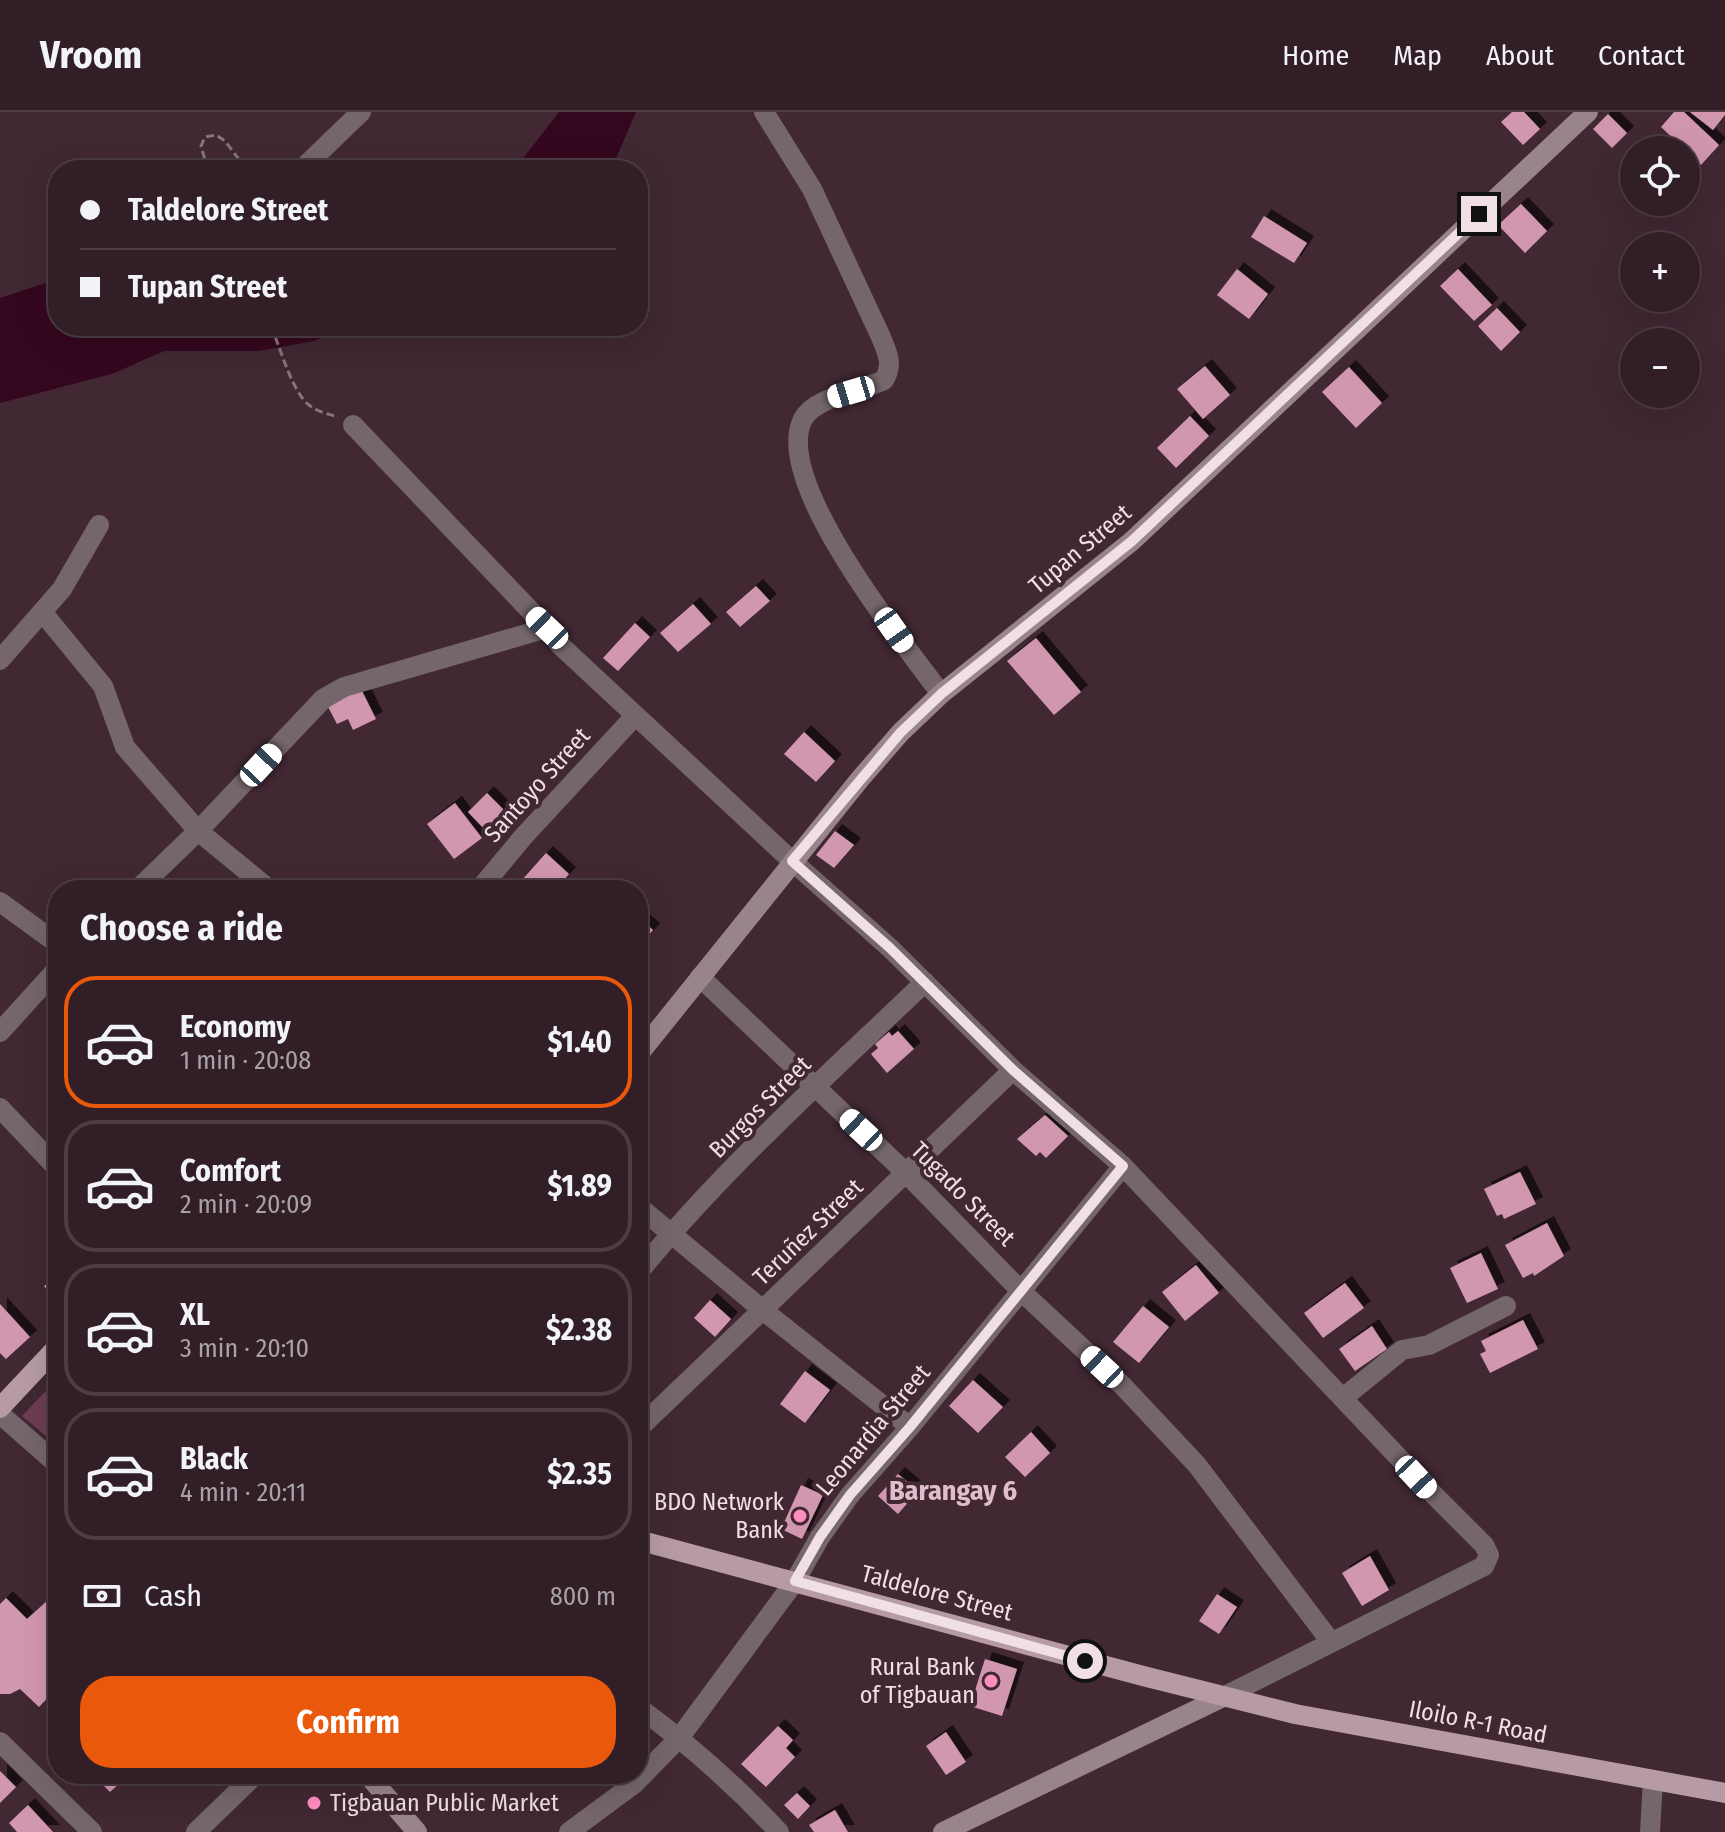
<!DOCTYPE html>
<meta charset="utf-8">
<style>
:root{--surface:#311e26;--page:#3d2b32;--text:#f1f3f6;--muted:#a8a2a7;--line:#4c3c43;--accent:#ea580c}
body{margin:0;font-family:"Fira Sans Condensed",sans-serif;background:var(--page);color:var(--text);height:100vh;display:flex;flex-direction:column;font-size:30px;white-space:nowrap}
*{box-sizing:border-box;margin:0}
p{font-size:26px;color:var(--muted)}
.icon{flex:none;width:44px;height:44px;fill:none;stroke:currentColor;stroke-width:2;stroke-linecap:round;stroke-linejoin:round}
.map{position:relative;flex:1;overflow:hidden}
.drawer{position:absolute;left:48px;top:768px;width:600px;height:904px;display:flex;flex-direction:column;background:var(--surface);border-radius:32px;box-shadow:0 8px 32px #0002,0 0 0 2px var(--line)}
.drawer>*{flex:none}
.guide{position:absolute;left:48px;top:48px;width:600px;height:176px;border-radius:32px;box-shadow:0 8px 32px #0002,0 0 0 2px var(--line);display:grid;align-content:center;height:176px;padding:0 32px;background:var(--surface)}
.controls{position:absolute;left:1620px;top:24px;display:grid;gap:16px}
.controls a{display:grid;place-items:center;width:80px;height:80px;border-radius:50%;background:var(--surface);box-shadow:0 8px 32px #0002,0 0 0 2px var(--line);font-size:40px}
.end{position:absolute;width:36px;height:36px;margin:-18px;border:10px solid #f0dfe5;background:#111;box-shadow:0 0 0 4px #111}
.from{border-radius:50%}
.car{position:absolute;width:24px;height:48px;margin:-24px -12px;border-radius:10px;box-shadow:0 0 6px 2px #0007;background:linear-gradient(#fff 24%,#345 0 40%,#fff 0 76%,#345 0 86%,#fff 0)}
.guide b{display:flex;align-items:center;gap:28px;height:76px;font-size:30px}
.guide b+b{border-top:2px solid var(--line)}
.guide i{width:20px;height:20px;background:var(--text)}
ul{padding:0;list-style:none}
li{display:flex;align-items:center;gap:24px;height:132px;margin:0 16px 12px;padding:0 16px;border:4px solid var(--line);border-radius:32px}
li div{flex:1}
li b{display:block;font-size:30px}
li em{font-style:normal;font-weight:700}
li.current{border-color:var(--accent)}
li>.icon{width:72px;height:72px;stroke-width:1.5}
h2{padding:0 32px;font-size:36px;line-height:96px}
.pay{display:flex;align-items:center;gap:20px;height:88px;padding:0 32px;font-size:30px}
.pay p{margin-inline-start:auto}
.button{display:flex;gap:16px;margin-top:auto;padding:16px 32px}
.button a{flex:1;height:92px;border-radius:32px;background:var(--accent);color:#fff;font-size:32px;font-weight:700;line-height:92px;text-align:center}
header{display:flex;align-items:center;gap:48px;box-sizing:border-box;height:112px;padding:0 40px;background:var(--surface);border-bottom:2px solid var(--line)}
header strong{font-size:38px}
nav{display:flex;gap:44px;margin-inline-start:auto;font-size:28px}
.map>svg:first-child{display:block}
.green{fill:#6e3e53}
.water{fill:#35071f}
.building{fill:#d197af;filter:url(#shadow)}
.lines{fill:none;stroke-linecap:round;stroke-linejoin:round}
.path{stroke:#89737c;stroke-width:3;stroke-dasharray:8 4;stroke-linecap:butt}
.street{stroke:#74666b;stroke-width:20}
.secondary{stroke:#99848c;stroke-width:20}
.primary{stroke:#b69ba5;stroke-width:20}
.route{stroke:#f0dfe5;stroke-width:10}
.poi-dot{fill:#fd8ec0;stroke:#412833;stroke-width:3}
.labels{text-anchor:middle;stroke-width:8;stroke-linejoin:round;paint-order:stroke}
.street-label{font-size:24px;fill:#f0dfe5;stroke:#412833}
.poi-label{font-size:24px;fill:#f0dfe5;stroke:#412833;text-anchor:end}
.quarter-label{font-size:28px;font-weight:bold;fill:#dfbdca;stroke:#412833}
</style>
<header>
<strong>Vroom</strong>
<nav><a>Home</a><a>Map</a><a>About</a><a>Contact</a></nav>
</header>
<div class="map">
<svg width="1725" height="1720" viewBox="0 0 1725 1720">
<defs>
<filter id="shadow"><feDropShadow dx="7" dy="-7" stdDeviation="0" flood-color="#0009"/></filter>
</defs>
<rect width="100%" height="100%" fill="#412833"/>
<path class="green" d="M58 1266V1334L22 1304Z"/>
<path class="water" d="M559 0H636L611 58H514Z
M58 167V214H346L315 229 258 239H164L112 262 0 291V186Z"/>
<path class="building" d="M1512 0H1524L1540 17 1523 33 1501 10Z
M1674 0H1684L1719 33 1701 53 1661 15Z
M1690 0H1725V3L1713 18Z
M1608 2 1627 21 1612 36 1593 17Z
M1521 92 1547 119 1525 141 1498 113Z
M1264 104 1307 131 1294 151 1251 125Z
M1237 157 1268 182 1249 207 1217 183Z
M1458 157 1492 193 1474 209 1440 174Z
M1497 196 1520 220 1501 239 1478 214Z
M1205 254 1230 283 1203 307 1177 277Z
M1349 255 1382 291 1356 316 1322 280Z
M1190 304 1209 324 1176 356 1157 336Z
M756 474 770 489 740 515 726 500Z
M693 492 711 512 678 540 660 521Z
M635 511 650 525 618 559 603 546Z
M1036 526 1081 580 1054 603 1007 549Z
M361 577 376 607 353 618 348 607 337 612 327 593Z
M804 620 835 649 816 670 784 642Z
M487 681 509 703 489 722 468 700Z
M455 691 482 726 454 747 427 712Z
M835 719 854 733 834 756 816 743Z
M546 741 569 762 555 778H513Z
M638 805 653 818 640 833 638 831Z
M898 919 914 937 887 961 871 942 878 936 875 932 889 920 892 924Z
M1045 1003 1068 1024 1046 1046 1040 1040 1036 1044 1017 1027Z
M1520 1060 1536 1092 1504 1107 1502 1102 1497 1104 1484 1077Z
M1547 1111 1564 1144 1534 1164 1533 1161 1523 1166 1505 1133Z
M1481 1141 1498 1177 1467 1191 1450 1156Z
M1196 1153 1219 1181 1185 1209 1162 1180Z
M58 1163V1191L44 1174Z
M1345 1171 1364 1196 1323 1226 1304 1201Z
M710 1188 731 1207 715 1225 694 1206Z
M0 1192 30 1225 6 1247 0 1241Z
M1143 1194 1169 1215 1139 1251 1113 1230Z
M1523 1208 1538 1237 1490 1261 1480 1242 1486 1239 1481 1229Z
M1372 1214 1387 1237 1355 1259 1339 1237Z
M805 1259 830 1278 805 1311 780 1292Z
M973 1268 1003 1295 978 1321 949 1294Z
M1031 1320 1050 1341 1025 1365 1005 1345Z
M898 1362 918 1379 898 1402 878 1384Z
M801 1373 823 1383 802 1427 781 1417Z
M1370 1444 1389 1478 1362 1494 1342 1461Z
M58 1479V1575L39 1595 20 1577 10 1582H0V1492L6 1486 27 1507Z
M1217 1482 1237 1495 1219 1522 1199 1509Z
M985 1547 1017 1557 1002 1604 970 1594Z
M778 1614 793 1628 786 1636 795 1645 766 1675 741 1652Z
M946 1620 966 1650 946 1663 926 1634Z
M0 1659 16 1675 0 1691Z
M92 1662H130L110 1680Z
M797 1681 810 1694 798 1707 784 1693Z
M28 1693 53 1720H17L9 1711Z
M835 1698 848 1720H814L809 1713Z"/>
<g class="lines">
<path class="path" d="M208 58 201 34 205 25 216 23 225 29 247 58
M271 214C280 235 292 280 309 293 318 300 328 302 338 305"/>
<path class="street" d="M764 0 812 77 880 223C887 240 894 252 884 268 862 279 816 284 803 307 771 369 904 531 941 582
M301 58 361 0
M353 313 547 516 561 534 792 749 890 836 1013 958 1123 1054 1435 1384 1484 1433 1489 1443 1484 1454 1223 1585
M43 501 103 574 125 635 198 719 270 778
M0 548 62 477 99 413
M137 778 198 719 323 587 344 575 547 516
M479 778 523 725 635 604
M0 790 58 832
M700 865 906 1061 1020 1178 1123 1274 1197 1353 1331 1530
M0 920 58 856
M0 996 58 1057
M638 1094 764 1199 910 1315
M638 1161C724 1056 827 964 925 870
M1343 1286 1402 1238 1429 1233 1506 1194
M0 1302 58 1353
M638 1317 1013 958
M638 1595C689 1632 736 1674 779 1720
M0 1630 92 1720
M196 1720 256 1662
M569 1720 634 1672 680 1625 795 1469 820 1425 850 1383 910 1315 1123 1054
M1650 1720 1653 1668"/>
<path class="secondary" d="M638 943 860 667 901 620 941 582 1132 429 1588 0
M367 1662 417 1720
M943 1720 1223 1585"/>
<path class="primary" d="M0 1296 58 1234
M638 1428 1143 1564 1295 1602 1725 1681"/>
</g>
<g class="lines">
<path class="route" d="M1085 1549 795 1469 820 1425 850 1383 910 1315 1123 1054 1013 958 890 836 792 749 901 620 941 582 1132 429 1479 102"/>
</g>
<g class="poi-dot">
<circle cx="800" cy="1404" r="8"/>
<circle cx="991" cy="1569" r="8"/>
<circle cx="314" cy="1691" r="8"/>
</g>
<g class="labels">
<g class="street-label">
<text transform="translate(1080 437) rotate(-40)" y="8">Tupan Street</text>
<text transform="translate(537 673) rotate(-48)" y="8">Santoyo Street</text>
<text transform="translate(760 995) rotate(-45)" y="8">Burgos Street</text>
<text transform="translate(963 1082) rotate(45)" y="8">Tugado Street</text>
<text transform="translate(808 1120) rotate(-44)" y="8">Teruñez Street</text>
<text transform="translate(873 1318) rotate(-50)" y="8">Leonardia Street</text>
<text transform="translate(937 1481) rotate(15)" y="8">Taldelore Street</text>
<text transform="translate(1478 1610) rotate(11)" y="8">Iloilo R-1 Road</text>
</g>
<g class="poi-label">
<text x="784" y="1398">BDO Network<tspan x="784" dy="28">Bank</tspan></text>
<text x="975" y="1563">Rural Bank<tspan x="975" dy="28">of Tigbauan</tspan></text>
<text x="330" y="1699" text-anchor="start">Tigbauan Public Market</text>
</g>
<g class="quarter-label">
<text x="953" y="1388">Barangay 6</text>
</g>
</g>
</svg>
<div class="controls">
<a><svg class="icon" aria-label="locate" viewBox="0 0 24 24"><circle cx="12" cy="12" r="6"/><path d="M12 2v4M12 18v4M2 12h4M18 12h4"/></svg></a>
<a>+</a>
<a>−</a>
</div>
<i class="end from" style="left:1085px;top:1549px"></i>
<i class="end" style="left:1479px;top:102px"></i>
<i class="car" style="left:851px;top:280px;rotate:253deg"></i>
<i class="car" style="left:547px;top:516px;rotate:314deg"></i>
<i class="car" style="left:894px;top:518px;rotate:145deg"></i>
<i class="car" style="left:261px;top:653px;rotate:43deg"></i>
<i class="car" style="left:861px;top:1018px;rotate:313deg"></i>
<i class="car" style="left:1102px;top:1255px;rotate:313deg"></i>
<i class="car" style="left:1416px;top:1365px;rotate:137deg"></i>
<div class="guide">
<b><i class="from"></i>Taldelore Street</b>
<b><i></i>Tupan Street</b>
</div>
<section class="drawer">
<h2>Choose a ride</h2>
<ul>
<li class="current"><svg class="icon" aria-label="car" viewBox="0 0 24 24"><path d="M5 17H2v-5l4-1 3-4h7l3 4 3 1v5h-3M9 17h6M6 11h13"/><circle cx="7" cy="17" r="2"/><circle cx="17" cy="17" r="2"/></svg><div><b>Economy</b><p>1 min · 20:08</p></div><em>$1.40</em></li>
<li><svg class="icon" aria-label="car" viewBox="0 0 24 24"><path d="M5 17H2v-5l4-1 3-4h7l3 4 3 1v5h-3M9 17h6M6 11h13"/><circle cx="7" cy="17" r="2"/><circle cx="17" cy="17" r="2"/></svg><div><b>Comfort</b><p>2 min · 20:09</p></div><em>$1.89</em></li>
<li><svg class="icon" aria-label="car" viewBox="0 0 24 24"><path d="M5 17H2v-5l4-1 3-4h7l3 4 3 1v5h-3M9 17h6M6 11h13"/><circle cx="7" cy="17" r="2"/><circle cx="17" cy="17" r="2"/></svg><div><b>XL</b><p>3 min · 20:10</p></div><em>$2.38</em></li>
<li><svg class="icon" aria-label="car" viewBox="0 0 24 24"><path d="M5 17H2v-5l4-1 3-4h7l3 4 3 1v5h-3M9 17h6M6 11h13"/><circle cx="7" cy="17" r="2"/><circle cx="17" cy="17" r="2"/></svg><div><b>Black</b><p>4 min · 20:11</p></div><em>$2.35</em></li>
</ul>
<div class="pay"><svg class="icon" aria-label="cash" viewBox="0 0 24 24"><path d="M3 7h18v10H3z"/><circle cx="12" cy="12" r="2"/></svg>Cash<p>800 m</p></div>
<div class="button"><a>Confirm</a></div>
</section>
</div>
